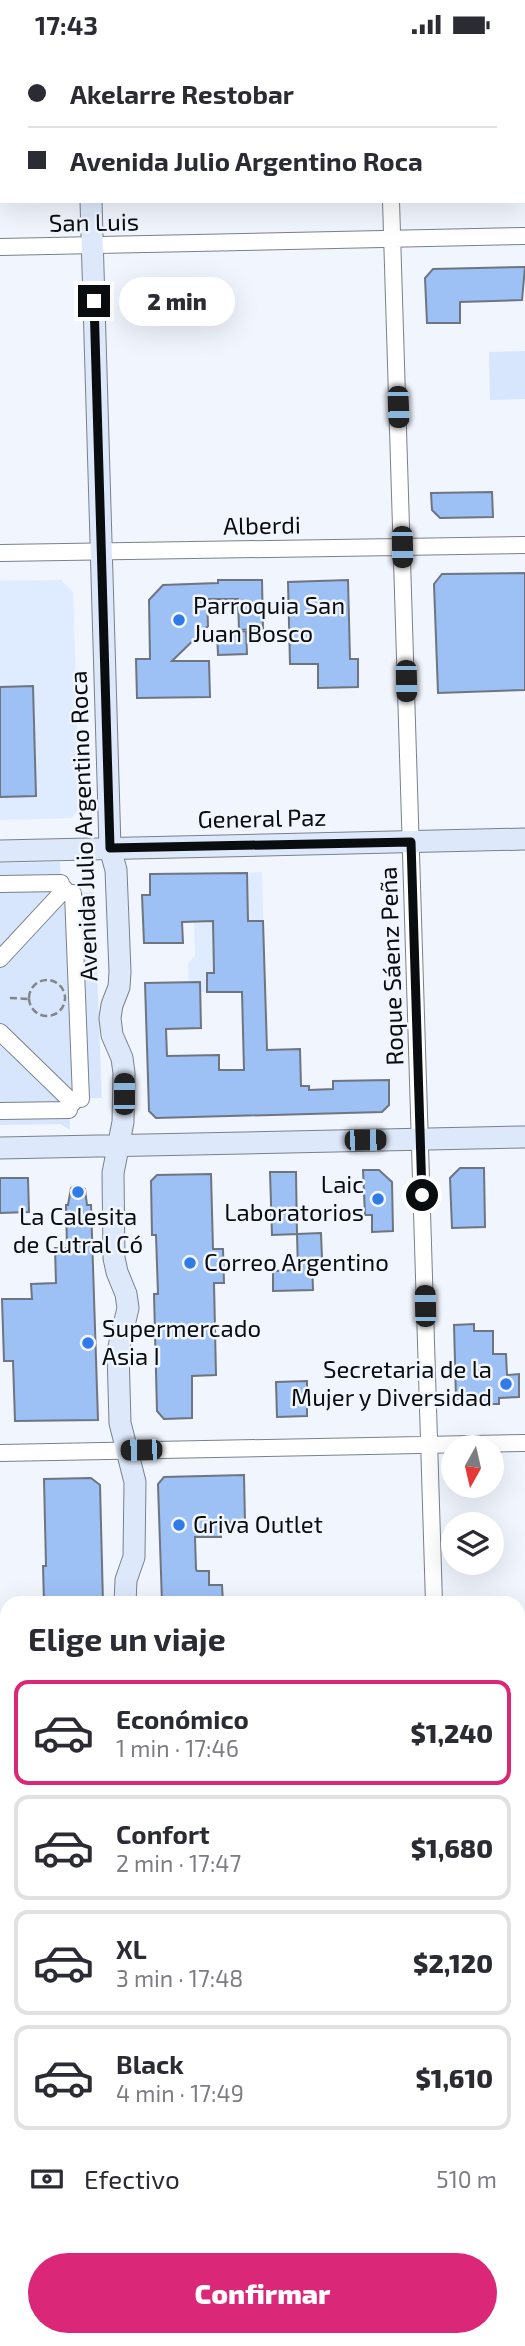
<!DOCTYPE html>
<html lang="es">
<meta charset="utf-8">
<style>
:root{--surface:#fff;--page:#f7f7f7;--text:#2b2b33;--muted:#7c7c81;--line:#e1e1e2;--accent:#db2777}
body{margin:0;font-family:"Exo 2",sans-serif;background:var(--page);color:var(--text);height:100vh;display:flex;flex-direction:column;font-size:26px;white-space:nowrap}
*{box-sizing:border-box;margin:0}
p{font-size:23px;color:var(--muted)}
.icon{flex:none;width:38px;height:38px;fill:none;stroke:currentColor;stroke-width:2;stroke-linecap:round;stroke-linejoin:round}
.map{position:relative;flex:1;overflow:hidden}
.details{position:absolute;left:0px;top:1547px;width:525px;height:751px;display:flex;flex-direction:column;background:var(--surface);border-radius:21px 21px 0 0;box-shadow:0 7px 28px #0002}
.details>*{flex:none}
.top-card{position:absolute;left:0px;top:0px;width:525px;height:154px;box-shadow:0 7px 28px #0002;display:grid;align-content:center;height:154px;padding:0 28px;background:var(--surface)}
.needle{width:46px;rotate:188deg}
.tools{position:absolute;left:441px;top:1386px;display:grid;gap:14px}
.tools a{display:grid;place-items:center;width:63px;height:63px;border-radius:50%;background:var(--surface);box-shadow:0 7px 28px #0002;font-size:35px}
.end{position:absolute;width:32px;height:32px;margin:-16px;border:9px solid #0a0d10;background:#fff;box-shadow:0 0 0 4px #fff}
.from{border-radius:50%}
.bubble{position:absolute;height:49px;border-radius:24px;background:var(--surface);box-shadow:0 7px 28px #0002;font-size:23px;font-weight:800;line-height:49px;text-align:center}
.car{position:absolute;width:21px;height:42px;margin:-21px -10px;border-radius:9px;box-shadow:0 0 5px 2px #0007;background:linear-gradient(#222 24%,#8ab4d8 0 40%,#222 0 76%,#8ab4d8 0 86%,#222 0)}
.top-card b{display:flex;align-items:center;gap:24px;height:66px;font-size:26px}
.top-card b+b{border-top:2px solid var(--line)}
.top-card i{width:18px;height:18px;background:var(--text)}
ul{padding:0;list-style:none}
li{display:flex;align-items:center;gap:21px;height:105px;margin:0 14px 10px;padding:0 14px;border:4px solid var(--line);border-radius:14px}
li div{flex:1}
li b{display:block;font-size:26px}
li em{font-style:normal;font-weight:800}
li.selected{border-color:var(--accent)}
li>.icon{width:63px;height:63px;stroke-width:1.5}
h2{padding:0 28px;font-size:32px;line-height:84px}
.pay{display:flex;align-items:center;gap:18px;height:77px;padding:0 28px;font-size:26px}
.pay p{margin-inline-start:auto}
.primary-button{display:flex;gap:14px;margin-top:auto;padding:14px 28px}
.primary-button a{flex:1;height:80px;border-radius:42px;background:var(--accent);color:#fff;font-size:28px;font-weight:800;line-height:80px;text-align:center}
.status{display:flex;justify-content:space-between;align-items:center;height:49px;padding:0 35px;background:var(--surface);direction:ltr}
.status svg{height:19px;fill:currentColor}
.map>svg:first-child{display:block}
.built{fill:#dfebfe}
.green{fill:#d7e6fd}
.building{fill:#9dc0f5;stroke:#6e7580;stroke-width:2}
.lines{fill:none;stroke-linecap:round;stroke-linejoin:round}
.street-casing{stroke:#79818b;stroke-width:18}
.secondary-casing{stroke:#79818b;stroke-width:23}
.path{stroke:#82868b;stroke-width:2.5;stroke-dasharray:7 3.5;stroke-linecap:butt}
.street{stroke:#fff;stroke-width:16}
.secondary{stroke:#dde9fb;stroke-width:21}
.route{stroke:#0a0d10;stroke-width:9}
.poi-dot{fill:#307be7;stroke:#f1f5fd;stroke-width:2.5}
.labels{text-anchor:middle;stroke-width:5;stroke-linejoin:round;paint-order:stroke}
.street-label{font-size:24px;fill:#0a0d10;stroke:#f1f5fd}
.poi-label{font-size:24px;fill:#0a0d10;stroke:#f1f5fd;text-anchor:start}
</style>
<div class="status"><b>17:43</b><svg viewBox="0 0 49 12"><path d="M0 12V9h3v3zM5 12V6h3v6zM10 12V3h3v9zM15 12V0h3v12zM26 1h20v11H26zM47 4h2v5h-2z"/></svg></div>
<div class="map">
<svg width="525" height="2297" viewBox="0 0 525 2297">
<rect width="100%" height="100%" fill="#f1f5fd"/>
<path class="built" d="M61 531 73 543 80 759 71 769 0 771V532Z
M262 823 265 943H189L188 915 195 907 194 862 247 861V824Z
M7 1729V1851H0V1730Z"/>
<path class="green" d="M525 302V350L490 351 489 303Z
M60 813 61 837 70 844 94 843 102 1049 77 1050 69 1057 70 1081 60 1075 0 1076V814Z"/>
<path class="building" d="M525 218 522 251 460 253V274H427L425 229 433 220Z
M492 443 493 468 440 469 432 461 431 444Z
M525 524V641L438 644 434 535 442 525Z
M218 531H262L263 580 239 581 238 550H207L208 577 172 612H209L210 648 137 649 136 610H150L149 551 163 536 218 534Z
M348 531 350 610H358V638L318 639V615H290L288 533Z
M246 582 247 605 218 606 217 583Z
M33 637 36 747 0 748V638Z
M247 824 248 872H263L267 1001 300 1000 301 1037H309V1041L333 1040V1032L389 1031V1056L382 1063 156 1069 149 1062 145 934 200 933 201 979 166 980 167 1007 219 1006V1021H244L242 943H207V924H214L213 872 182 873 183 894H144L142 846H150V825Z
M460 1119H484L485 1178 452 1179 450 1129Z
M363 1121H379L392 1133 393 1182 372 1183V1166H365Z
M270 1123H296L297 1185 272 1186Z
M211 1125 213 1200H223L224 1234H214L216 1326 192 1327V1369L164 1370 157 1362 154 1245H158L156 1186H152L151 1132 157 1126Z
M0 1129H28L29 1163 0 1164Z
M76 1136 85 1140 87 1156H91L98 1371 15 1372 13 1312H4L2 1250H32L31 1235 56 1234 55 1199H67L66 1156H68L71 1139Z
M321 1184 322 1209H312L313 1241 273 1242V1222L298 1221 297 1185Z
M474 1275V1282H493V1305H506L507 1326 519 1325V1348L499 1349V1355H482V1350H456L454 1276Z
M307 1332V1367L277 1368 276 1333Z
M244 1426 245 1473 220 1474 221 1488H195L196 1520 197 1522H209V1536H222L223 1554H162L158 1435 164 1428Z
M91 1429 100 1436 103 1554H44L43 1517H46L44 1430Z"/>
<g class="lines">
<defs>
<path id="street" d="M387 0V2
M391 152 434 1554
M0 198 525 187
M0 504 525 496
M0 835 61 834
M73 844 81 1050
M0 910 65 840
M0 983 73 1054
M0 1062 69 1061
M0 1404 525 1394
M518 1687 525 1686
M0 1699H7
M0 2019H7
M456 2291 457 2297"/>
<path id="secondary" d="M86 0V2
M91 152 110 799 116 821 120 923 119 938 112 956 110 969 112 986 122 1009 124 1024 123 1073 113 1124 114 1209 117 1223 126 1245 128 1259 118 1302 120 1374 135 1433 134 1508 126 1531 125 1554
M0 802 525 790
M0 1099 525 1088
M518 1978H525
M0 1994 7 1993
M518 2030H525
M0 2045 7 2044
M153 2291V2297"/>
</defs>
<use href="#street" class="street-casing"/>
<use href="#secondary" class="secondary-casing"/>
<path class="path" d="M29 949a18 18 0 1 1 36 0a18 18 0 1 1-36 0Z
M10 949 29 950"/>
<use href="#street" class="street"/>
<use href="#secondary" class="secondary"/>
</g>
<g class="lines">
<path class="route" d="M94 252 110 799 411 793 422 1146"/>
</g>
<g class="poi-dot">
<circle cx="179" cy="571" r="7"/>
<circle cx="78" cy="1143" r="7"/>
<circle cx="378" cy="1150" r="7"/>
<circle cx="190" cy="1214" r="7"/>
<circle cx="88" cy="1294" r="7"/>
<circle cx="506" cy="1335" r="7"/>
<circle cx="179" cy="1476" r="7"/>
</g>
<g class="labels">
<g class="street-label">
<text transform="translate(94 174) rotate(-1)" y="8">San Luis</text>
<text transform="translate(262 477) rotate(-1)" y="8">Alberdi</text>
<text transform="translate(262 770) rotate(-1)" y="8">General Paz</text>
<text transform="translate(84 777) rotate(-92)" y="8">Avenida Julio Argentino Roca</text>
<text transform="translate(392 917) rotate(-92)" y="8">Roque Sáenz Peña</text>
</g>
<g class="poi-label">
<text x="193" y="565">Parroquia San<tspan x="193" dy="28">Juan Bosco</tspan></text>
<text x="364" y="1144" text-anchor="end">Laic<tspan x="364" dy="28">Laboratorios</tspan></text>
<text x="78" y="1176" text-anchor="middle">La Calesita<tspan x="78" dy="28">de Cutral Có</tspan></text>
<text x="204" y="1222">Correo Argentino</text>
<text x="102" y="1288">Supermercado<tspan x="102" dy="28">Asia I</tspan></text>
<text x="492" y="1329" text-anchor="end">Secretaria de la<tspan x="492" dy="28">Mujer y Diversidad</tspan></text>
<text x="193" y="1484">Griva Outlet</text>
</g>
</g>
</svg>
<div class="tools">
<a><svg class="needle" viewBox="-14 -14 28 28"><path d="M0-13l5 13h-10z" fill="#e53935"/><path d="M0 13l5-13h-10z" fill="#7c7c81"/></svg></a>
<a><svg class="icon" aria-label="layers" viewBox="0 0 24 24"><path d="M12 4l9 5-9 5-9-5zM3 14l9 5 9-5"/></svg></a>
</div>
<i class="end from" style="left:422px;top:1146px"></i>
<i class="end" style="left:94px;top:252px"></i>
<div class="bubble" style="left:119px;top:228px;width:116px">2 min</div>
<i class="car" style="left:398px;top:358px;rotate:178deg"></i>
<i class="car" style="left:402px;top:498px;rotate:179deg"></i>
<i class="car" style="left:406px;top:632px;rotate:179deg"></i>
<i class="car" style="left:124px;top:1045px;rotate:0deg"></i>
<i class="car" style="left:365px;top:1091px;rotate:89deg"></i>
<i class="car" style="left:425px;top:1257px;rotate:359deg"></i>
<i class="car" style="left:141px;top:1401px;rotate:269deg"></i>
<div class="top-card">
<b><i class="from"></i>Akelarre Restobar</b>
<b><i></i>Avenida Julio Argentino Roca</b>
</div>
<section class="details">
<h2>Elige un viaje</h2>
<ul>
<li class="selected"><svg class="icon" aria-label="car" viewBox="0 0 24 24"><path d="M5 17H2v-5l4-1 3-4h7l3 4 3 1v5h-3M9 17h6M6 11h13"/><circle cx="7" cy="17" r="2"/><circle cx="17" cy="17" r="2"/></svg><div><b>Económico</b><p>1 min · 17:46</p></div><em>$1,240</em></li>
<li><svg class="icon" aria-label="car" viewBox="0 0 24 24"><path d="M5 17H2v-5l4-1 3-4h7l3 4 3 1v5h-3M9 17h6M6 11h13"/><circle cx="7" cy="17" r="2"/><circle cx="17" cy="17" r="2"/></svg><div><b>Confort</b><p>2 min · 17:47</p></div><em>$1,680</em></li>
<li><svg class="icon" aria-label="car" viewBox="0 0 24 24"><path d="M5 17H2v-5l4-1 3-4h7l3 4 3 1v5h-3M9 17h6M6 11h13"/><circle cx="7" cy="17" r="2"/><circle cx="17" cy="17" r="2"/></svg><div><b>XL</b><p>3 min · 17:48</p></div><em>$2,120</em></li>
<li><svg class="icon" aria-label="car" viewBox="0 0 24 24"><path d="M5 17H2v-5l4-1 3-4h7l3 4 3 1v5h-3M9 17h6M6 11h13"/><circle cx="7" cy="17" r="2"/><circle cx="17" cy="17" r="2"/></svg><div><b>Black</b><p>4 min · 17:49</p></div><em>$1,610</em></li>
</ul>
<div class="pay"><svg class="icon" aria-label="cash" viewBox="0 0 24 24"><path d="M3 7h18v10H3z"/><circle cx="12" cy="12" r="2"/></svg>Efectivo<p>510 m</p></div>
<div class="primary-button"><a>Confirmar</a></div>
</section>
</div>
